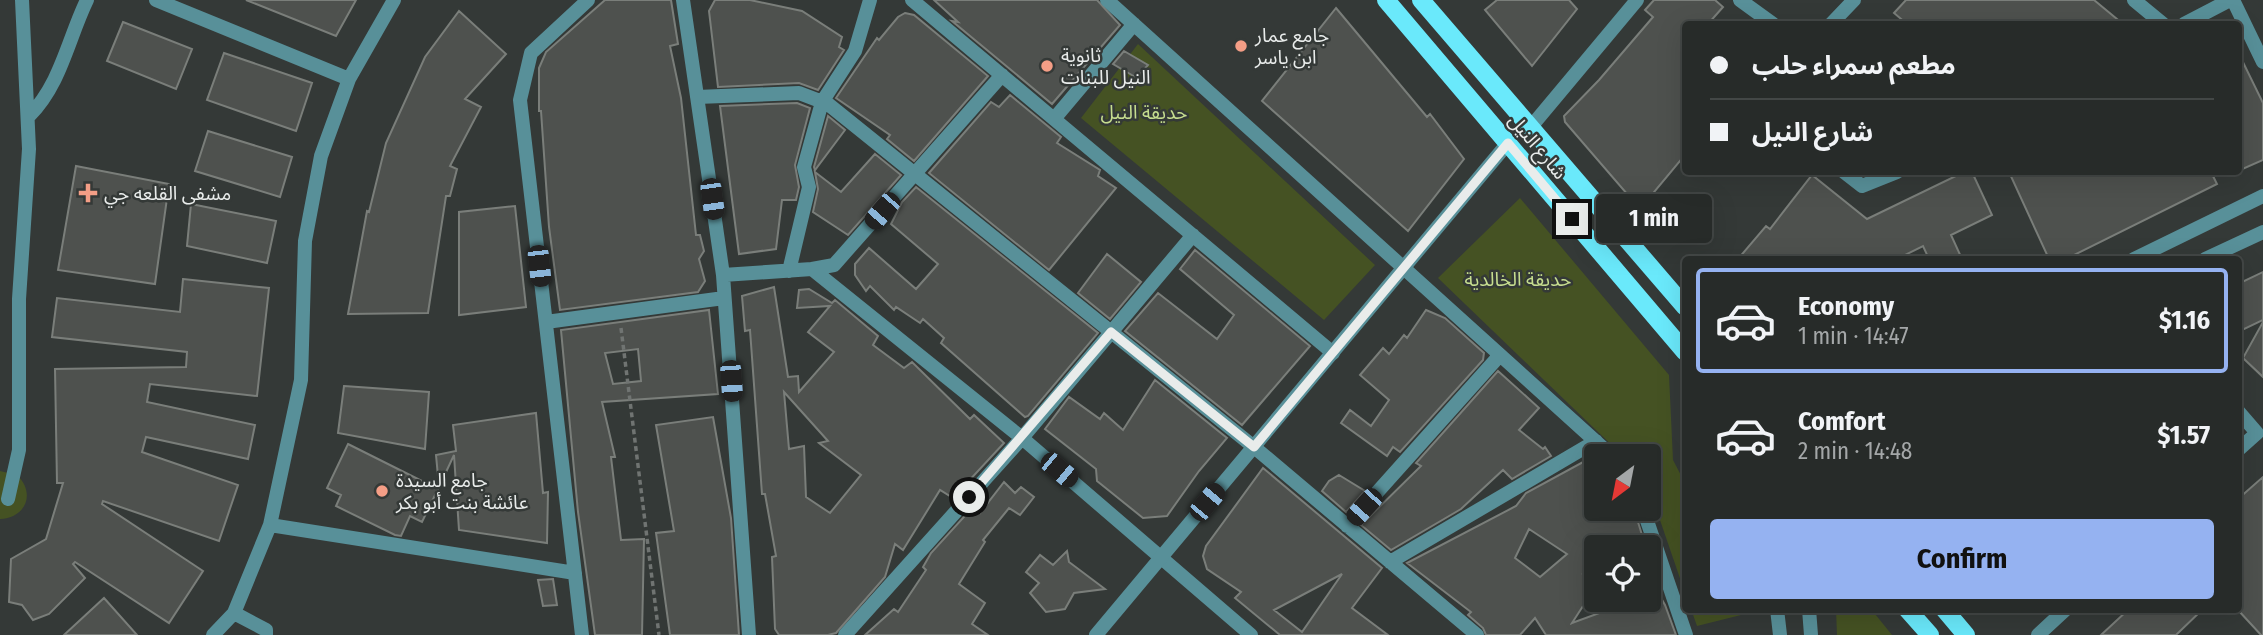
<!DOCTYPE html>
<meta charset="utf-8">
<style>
:root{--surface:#272b29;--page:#333735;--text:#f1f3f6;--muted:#a4a7a8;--line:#434746;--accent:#95b2f1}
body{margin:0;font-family:"Fira Sans Condensed","Noto Sans Arabic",sans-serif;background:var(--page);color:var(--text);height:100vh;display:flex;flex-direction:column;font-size:26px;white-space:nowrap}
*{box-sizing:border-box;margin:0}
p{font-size:23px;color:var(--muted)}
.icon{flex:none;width:38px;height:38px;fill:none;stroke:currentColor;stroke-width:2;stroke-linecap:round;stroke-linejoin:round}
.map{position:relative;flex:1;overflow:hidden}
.panel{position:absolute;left:1682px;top:256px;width:560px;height:357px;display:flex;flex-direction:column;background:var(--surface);border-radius:7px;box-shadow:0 7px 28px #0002,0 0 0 2px var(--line)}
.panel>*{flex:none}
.top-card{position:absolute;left:1682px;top:21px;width:560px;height:154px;border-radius:7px;box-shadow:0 7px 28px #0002,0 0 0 2px var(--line);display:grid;align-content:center;height:154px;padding:0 28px;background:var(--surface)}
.needle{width:46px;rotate:212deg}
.fabs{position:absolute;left:1584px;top:444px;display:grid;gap:14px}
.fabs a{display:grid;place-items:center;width:77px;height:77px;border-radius:7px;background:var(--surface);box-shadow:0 7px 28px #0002,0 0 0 2px var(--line);font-size:35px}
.end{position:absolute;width:32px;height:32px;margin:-16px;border:9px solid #e9eceb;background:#111;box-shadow:0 0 0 4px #111}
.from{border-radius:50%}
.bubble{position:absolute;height:49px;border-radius:7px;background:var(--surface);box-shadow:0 7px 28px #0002,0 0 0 2px var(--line);font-size:23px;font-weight:700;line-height:49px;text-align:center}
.car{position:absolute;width:21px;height:42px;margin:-21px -10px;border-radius:9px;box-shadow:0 0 5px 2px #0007;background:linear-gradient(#222 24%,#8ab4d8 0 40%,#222 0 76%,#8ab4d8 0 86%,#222 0)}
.top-card b{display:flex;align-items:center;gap:24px;height:66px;font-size:26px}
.top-card b+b{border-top:2px solid var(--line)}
.top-card i{width:18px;height:18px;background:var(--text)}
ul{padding:12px 0 0;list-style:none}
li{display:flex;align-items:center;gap:21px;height:105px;margin:0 14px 10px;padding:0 14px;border:4px solid transparent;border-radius:7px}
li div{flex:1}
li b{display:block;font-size:26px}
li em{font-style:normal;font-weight:700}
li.selected{border-color:var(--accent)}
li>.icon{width:63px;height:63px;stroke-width:1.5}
.action{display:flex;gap:14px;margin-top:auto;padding:14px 28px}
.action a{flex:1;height:80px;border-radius:7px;background:var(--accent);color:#111;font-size:28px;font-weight:700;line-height:80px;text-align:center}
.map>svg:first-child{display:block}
.green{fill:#455223}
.building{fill:#4e514e;stroke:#7a7e7a;stroke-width:2;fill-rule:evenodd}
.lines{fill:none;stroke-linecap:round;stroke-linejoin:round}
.path{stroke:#707472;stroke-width:3.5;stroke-dasharray:5 3.5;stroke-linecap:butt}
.minor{stroke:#589099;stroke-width:14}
.tertiary{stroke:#589099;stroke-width:14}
.primary{stroke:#6ae9fb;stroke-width:18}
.route{stroke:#e9eceb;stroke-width:9}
.poi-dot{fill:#f49e86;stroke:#343937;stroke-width:2.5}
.labels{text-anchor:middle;stroke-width:5;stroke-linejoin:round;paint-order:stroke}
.poi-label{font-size:19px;fill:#e9eceb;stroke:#343937;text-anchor:start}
.park-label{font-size:19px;fill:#c6dd8f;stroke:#343937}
.street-label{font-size:19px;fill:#e9eceb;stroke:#343937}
</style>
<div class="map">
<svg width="2263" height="635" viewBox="0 0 2263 635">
<rect width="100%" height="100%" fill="#343937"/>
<path class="green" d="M1138 44 1375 265 1324 320 1081 118Z
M1520 198 1669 375 1673 460 1685 483V593L1649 488 1648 457H1624L1438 278Z
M0 471 17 475C36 493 26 518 0 519Z
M1691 609H1748L1749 613 1697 626Z
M1836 609H1871L1892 635H1837Z"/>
<path class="building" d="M246 0H356L336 36Z
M605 0H671L678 44 670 46 681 98 696 235H700L704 251 699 259 705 281 698 292 560 310 549 227 541 111H539V68L546 52Z
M715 0H750L802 11 842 37 839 47 844 50 818 90 799 83 718 87 709 11Z
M934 0H1097L1120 25 1052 104 952 21 958 22Z
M1497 0H1569L1577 9 1532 66 1485 10Z
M1654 0H1715L1723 7 1708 24H1685V155L1640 209 1565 122 1564 116 1599 80 1653 17 1645 10Z
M1906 0H2094L2123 24H1907L1894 13Z
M1336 8 1427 117 1430 114 1464 159 1408 231 1262 101Z
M459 11 506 54 465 99 481 107 450 166 457 169 450 196H446L428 313 348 314 367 211 369 212 386 143 425 57Z
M905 13 914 15 988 76 914 161 887 139 890 135 836 98 877 38 879 40 898 17Z
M123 22 192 49 176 89 107 61Z
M1124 51 1148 65 1137 78 1113 64Z
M2238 52 2263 103V160L2238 171Z
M224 53 312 83 296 131 207 100Z
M1010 95 1061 137 1057 143 1100 170 1098 176 1116 188 1049 270 929 173 991 102 999 107Z
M797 103 810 108 795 165 799 187 796 200H782L776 249 739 254 720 106Z
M828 116 845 130 815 170 814 167Z
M208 131 292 157 280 197 195 171Z
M875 154 901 175 848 235 813 212 818 189 815 172 841 192Z
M76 166 169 184 155 284 58 270Z
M1964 172H1972L1992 215 1951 235 1962 259H1929L1923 246 1897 259H1738L1766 226 1770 229 1812 175 1867 219Z
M2009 172H2211L2217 184 2066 259H2049Z
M916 187 1098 333 1028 416 1025 417 941 343 944 338 923 319 920 323 896 307 894 310 870 286 866 291 855 275V264L869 248 916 289 938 264 891 224 902 202Z
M191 204 276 221 267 263 187 246Z
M515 206 526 307 459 315V212Z
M1195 250 1310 346 1242 425 1125 331 1158 293 1217 339 1234 315 1180 269Z
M1107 254 1141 282 1110 319 1078 293Z
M2263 272V320L2238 332V284Z
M183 279 269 288 257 396 150 384 147 402 255 425 248 459 146 437 142 452 238 485 219 541 103 501 102 504 203 571 169 623 75 562 73 564 85 578 49 614 33 620 22 605 9 602 11 559 46 539 63 483H57L55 369 186 367 187 352 52 337 57 298 180 312Z
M774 287 788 377 798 376 799 392 834 352 808 332 830 306 797 308 799 290 809 289 832 303 835 300 878 336 873 345 904 368 912 362 970 419 974 415 1004 443 953 498 940 490 903 550 895 544 885 577 836 633 828 635H779L775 629 772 557 776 556 765 494H762L750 330 745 331 742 296ZM784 392 828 441 819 443 861 475 830 513 806 497 804 446 789 449Z
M709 310 718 394 602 402 615 457H611L621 540 644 539 642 635H595L578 512 561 330ZM638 349 641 381 613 384 605 353Z
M1426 310 1445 318 1484 353 1483 360 1400 452 1393 447 1387 456 1341 423 1350 410 1371 426 1389 400 1360 375 1383 348 1389 354 1404 335 1407 338Z
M2263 322V377L2243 358Z
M1498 371 1539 408 1519 430 1543 449 1545 447 1551 456 1512 479 1503 470 1461 509 1391 550 1361 525 1421 466 1416 463Z
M1155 380 1227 438 1199 471 1167 516 1143 518 1097 481 1096 469 1045 429 1069 397 1100 419 1104 413 1123 430Z
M344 386 429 392 425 449 338 433Z
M536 413 543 493 548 492 547 543 459 530 454 455 439 487 436 455 456 451 453 425Z
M713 417 731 518 739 635H670L656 533 674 531 656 425Z
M348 444 438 489 422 522 410 516 401 536 395 535 336 506 341 495 327 488Z
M1596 455V509H1634L1646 548H1596V563L1583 574 1596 583V586L1572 623 1627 603 1626 600H1648V575L1665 605 1676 635H1546L1535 618 1520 635H1486L1483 628 1468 615 1471 612 1407 563 1516 506 1526 493ZM1529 529 1567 554 1540 577 1515 558Z
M1263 468 1382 568 1352 608 1388 635H1280L1235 598 1241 592 1207 569 1203 556 1206 546ZM1342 574 1302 632 1274 610Z
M1339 475 1365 491 1346 512 1322 491 1329 481Z
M2263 477V635H2261L2238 610V499Z
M1004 482 1015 493 1021 487 1034 497 1020 515 1009 508 983 540 985 542 959 584 985 603 972 624 988 635H865L894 609 898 612 926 570 923 567 931 553 973 507 980 513Z
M1067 551 1069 562 1105 589 1074 593 1065 609 1046 612 1030 593 1039 583 1026 572 1040 555 1053 565Z
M553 579 557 605 543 606 538 580Z
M104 598 137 635H64Z
M2129 609H2203L2176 635H2101Z"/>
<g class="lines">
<path class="path" d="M621 328 659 635"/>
<path class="minor" d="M156 0 349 79
M683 0 723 275 749 635
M912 0 1054 119
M1107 0 1613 457
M1740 0 1773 24
M2233 0 2263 62
M1134 24 1054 119 1333 353
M1831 24 1854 0
M2184 24 2230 0
M697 97 799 93 828 104 1254 447 1477 635
M29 116C61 84 68 39 87 0
M1844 172 1862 186 1897 172
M812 269 834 265 1002 75
M789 271 809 187 804 167 822 102 855 51 870 0
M723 275 812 269 1022 438 1251 635
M546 322 724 298
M2238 411 2257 433 2238 450
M8 499 19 450V299L29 149 22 0
M1643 509 1686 635
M270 525 575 573
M1347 526 1500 355
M1390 562 1596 441
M234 613 266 630V635
M213 635 234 613 270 525 301 380 305 241 321 156 349 79 394 0
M582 635 520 100 531 53 588 0
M845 635 1022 438 1193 235
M2038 635 2066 609"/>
<path class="tertiary" d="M2134 0 2163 24
M1530 128 1637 0
M2134 259 2263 196
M2205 259 2263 232
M1777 609 1780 635
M1809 609 1811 635
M1096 635 1508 143"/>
<path class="primary" d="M1386 0 1685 352
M1421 0 1685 307
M1907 609 1930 635
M1944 609 1966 635"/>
</g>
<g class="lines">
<path class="route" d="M969 497 1111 332 1254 447 1508 143 1572 219"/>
</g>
<g class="poi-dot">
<circle cx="1241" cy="46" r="7"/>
<circle cx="1047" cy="66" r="7"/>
<path d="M84.5 182.5h7v7h7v7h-7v7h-7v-7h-7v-7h7z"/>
<circle cx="382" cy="491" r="7"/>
</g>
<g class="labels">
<g class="poi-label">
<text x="1255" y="42">جامع عمار<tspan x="1255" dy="22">ابن ياسر</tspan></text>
<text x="1061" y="62">ثانوية<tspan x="1061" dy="22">النيل للبنات</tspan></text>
<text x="104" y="200">مشفى القلعه جي</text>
<text x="396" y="487">جامع السيدة<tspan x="396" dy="22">عائشة بنت أبو بكر</tspan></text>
</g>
<g class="park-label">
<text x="1144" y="119">حديقة النيل</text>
<text x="1518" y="286">حديقة الخالدية</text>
</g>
<g class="street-label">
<text transform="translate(1538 146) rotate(50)" y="7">شارع النيل</text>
</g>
</g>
</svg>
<div class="fabs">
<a><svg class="needle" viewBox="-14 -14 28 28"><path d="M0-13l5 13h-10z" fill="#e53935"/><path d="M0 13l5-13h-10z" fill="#a4a7a8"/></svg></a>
<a><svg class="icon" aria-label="locate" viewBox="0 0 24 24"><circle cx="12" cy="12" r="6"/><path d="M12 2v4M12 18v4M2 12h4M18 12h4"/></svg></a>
</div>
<i class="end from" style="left:969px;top:497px"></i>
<i class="end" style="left:1572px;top:219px"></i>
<div class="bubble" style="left:1596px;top:194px;width:116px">1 min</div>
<i class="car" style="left:712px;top:199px;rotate:172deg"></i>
<i class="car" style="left:882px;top:211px;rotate:221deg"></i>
<i class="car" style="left:539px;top:266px;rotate:174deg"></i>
<i class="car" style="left:731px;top:381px;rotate:176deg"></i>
<i class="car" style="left:1059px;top:470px;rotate:130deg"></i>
<i class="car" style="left:1207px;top:502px;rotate:40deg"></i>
<i class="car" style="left:1364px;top:507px;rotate:222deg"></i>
<div class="top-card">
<b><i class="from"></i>مطعم سمراء حلب</b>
<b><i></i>شارع النيل</b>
</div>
<section class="panel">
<ul>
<li class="selected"><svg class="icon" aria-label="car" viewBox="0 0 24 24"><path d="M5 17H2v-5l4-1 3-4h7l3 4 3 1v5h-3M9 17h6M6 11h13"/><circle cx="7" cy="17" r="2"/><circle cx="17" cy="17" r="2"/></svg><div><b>Economy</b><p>1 min · 14:47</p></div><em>$1.16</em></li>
<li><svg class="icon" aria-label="car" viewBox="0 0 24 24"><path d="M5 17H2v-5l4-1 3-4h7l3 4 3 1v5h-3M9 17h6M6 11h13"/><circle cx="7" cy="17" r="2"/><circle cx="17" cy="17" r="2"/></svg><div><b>Comfort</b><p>2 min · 14:48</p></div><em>$1.57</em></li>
</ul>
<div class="action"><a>Confirm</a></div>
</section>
</div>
